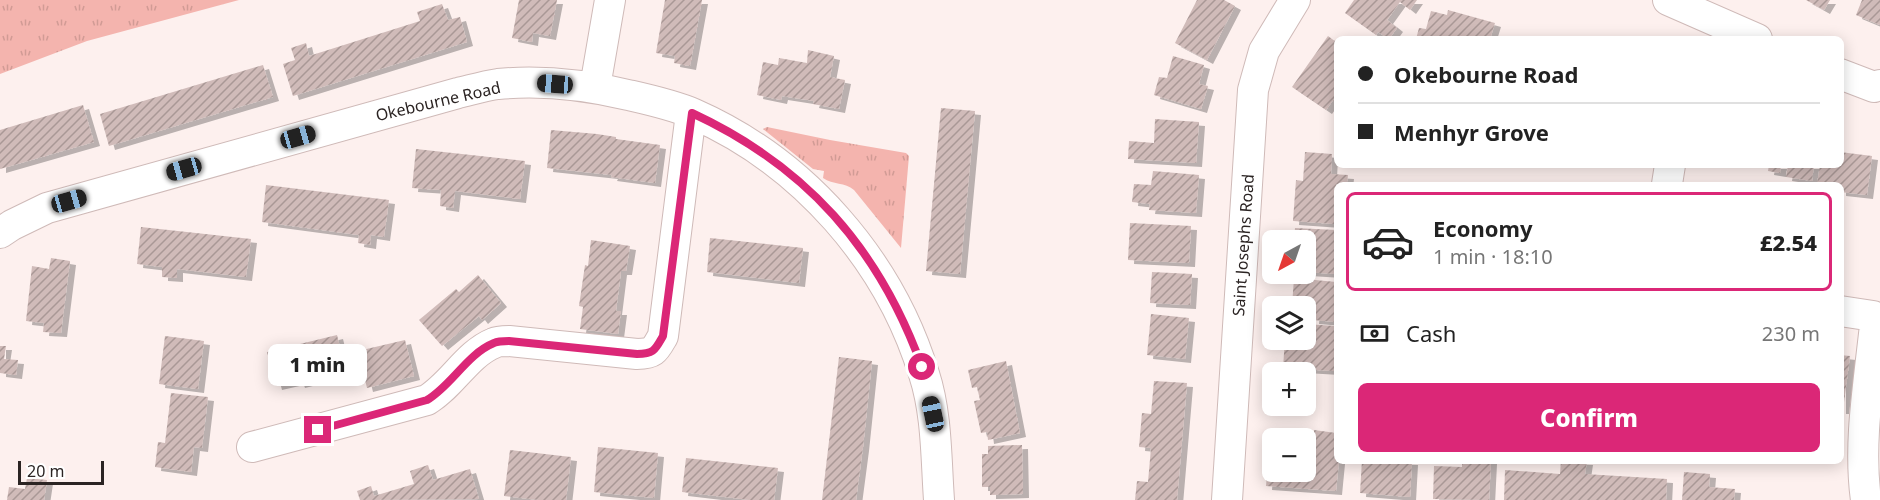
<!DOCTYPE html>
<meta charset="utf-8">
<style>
:root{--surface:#fff;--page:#f2f2f2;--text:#222;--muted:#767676;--line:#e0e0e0;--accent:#db2777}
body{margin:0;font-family:"Noto Sans",sans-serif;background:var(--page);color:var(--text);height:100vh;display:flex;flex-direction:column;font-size:22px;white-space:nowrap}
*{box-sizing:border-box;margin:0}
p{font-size:20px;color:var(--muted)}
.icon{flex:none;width:33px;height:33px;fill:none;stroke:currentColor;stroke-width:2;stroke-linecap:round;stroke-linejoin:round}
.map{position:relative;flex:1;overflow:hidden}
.side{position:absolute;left:1334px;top:182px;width:510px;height:282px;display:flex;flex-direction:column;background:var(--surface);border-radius:9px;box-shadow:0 3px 15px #0003}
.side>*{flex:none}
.guide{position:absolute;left:1334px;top:36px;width:510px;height:132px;border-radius:9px;box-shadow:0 3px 15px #0003;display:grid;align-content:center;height:132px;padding:0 24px;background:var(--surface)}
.needle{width:39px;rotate:220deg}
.controls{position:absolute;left:1262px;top:230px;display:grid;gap:12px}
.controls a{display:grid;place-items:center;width:54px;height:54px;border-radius:9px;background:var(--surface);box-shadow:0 3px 15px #0003;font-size:30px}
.scale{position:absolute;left:18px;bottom:15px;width:86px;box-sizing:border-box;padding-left:6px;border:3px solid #2b2423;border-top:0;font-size:16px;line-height:21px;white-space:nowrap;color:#2b2423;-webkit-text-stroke:4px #fff;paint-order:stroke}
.end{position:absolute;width:27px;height:27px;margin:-14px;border:8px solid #db2777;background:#fff;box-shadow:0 0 0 3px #fff}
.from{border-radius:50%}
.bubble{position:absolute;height:42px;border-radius:9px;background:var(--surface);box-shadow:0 3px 15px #0003;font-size:20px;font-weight:800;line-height:42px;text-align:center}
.car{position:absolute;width:18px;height:36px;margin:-18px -9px;border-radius:8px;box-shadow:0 0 4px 2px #0007;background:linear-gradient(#222 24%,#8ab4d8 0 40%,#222 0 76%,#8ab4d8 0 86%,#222 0)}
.guide b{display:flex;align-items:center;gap:21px;height:57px;font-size:22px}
.guide b+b{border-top:2px solid var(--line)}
.guide i{width:15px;height:15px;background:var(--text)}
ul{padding:10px 0 0;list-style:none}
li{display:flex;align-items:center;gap:18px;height:99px;margin:0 12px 9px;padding:0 12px;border:3px solid transparent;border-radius:9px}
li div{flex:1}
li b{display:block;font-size:22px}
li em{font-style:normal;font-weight:800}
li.selected{border-color:var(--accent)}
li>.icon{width:54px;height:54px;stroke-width:1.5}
.pay{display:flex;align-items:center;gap:15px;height:66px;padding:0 24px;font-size:22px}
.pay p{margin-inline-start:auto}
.button{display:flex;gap:12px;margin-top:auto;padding:12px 24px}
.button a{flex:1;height:69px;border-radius:9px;background:var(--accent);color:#fff;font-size:24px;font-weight:800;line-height:69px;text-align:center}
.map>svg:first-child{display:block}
.grass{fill:url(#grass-tufts)}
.building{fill:url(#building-hatch);filter:url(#shadow)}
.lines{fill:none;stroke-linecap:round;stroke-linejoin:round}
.minor-casing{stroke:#cfbab8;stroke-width:32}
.minor{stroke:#fff;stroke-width:30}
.route{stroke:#db2777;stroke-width:8}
.labels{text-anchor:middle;stroke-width:4.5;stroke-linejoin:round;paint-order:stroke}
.street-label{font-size:16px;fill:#2b2423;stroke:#fff}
</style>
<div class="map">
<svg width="1880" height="500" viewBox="0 0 1880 500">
<defs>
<pattern id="grass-tufts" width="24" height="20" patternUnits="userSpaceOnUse" patternTransform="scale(1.5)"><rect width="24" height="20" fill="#f4b4ae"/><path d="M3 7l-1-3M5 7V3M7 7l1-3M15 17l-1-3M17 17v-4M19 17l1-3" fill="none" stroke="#d19b95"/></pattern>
<pattern id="building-hatch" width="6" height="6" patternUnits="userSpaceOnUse" patternTransform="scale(1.5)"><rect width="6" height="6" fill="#d0bbb9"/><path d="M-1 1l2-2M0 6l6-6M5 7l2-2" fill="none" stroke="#a99896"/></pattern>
<filter id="shadow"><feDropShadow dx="6" dy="4" stdDeviation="0" flood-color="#0004"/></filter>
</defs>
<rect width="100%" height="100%" fill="#fdf0ee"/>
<path class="grass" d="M0 0H239L87 41 0 74Z
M767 127 830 140 906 153 909 156 901 248 854 190C845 182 833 185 823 178L824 171 813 169 763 129Z"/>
<path class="building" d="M519 0H557L550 36 533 33 532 42 512 38Z
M665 0H702L690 66 674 63 675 56 656 53Z
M1197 0H1224L1235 6 1207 60 1175 43Z
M1354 0H1417L1410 10 1400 2 1387 20 1397 28 1389 39 1378 32 1376 35 1345 13Z
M1806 0H1830L1824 10Z
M1862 0H1880V25L1856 15Z
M442 4 448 20 460 17 467 42 293 96 283 64 295 60 291 48 306 43 309 56 420 21 417 12Z
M1448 10 1495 23 1490 39H1416L1419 28 1426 29 1431 11 1447 15Z
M1328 36 1336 42V96L1326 110 1292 87Z
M808 50 834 56 830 77 845 80 839 109 813 104 814 101 782 96 781 100 757 95 763 62 778 65 779 58 807 63Z
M1173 56 1204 65 1199 84 1208 86 1201 109 1154 95 1159 77 1167 78Z
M263 65 273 97 109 146 100 114Z
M83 105 94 142 0 169V130Z
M941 108 975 111 960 274 926 271Z
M1155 119 1199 122 1196 163 1128 159 1129 141 1154 143Z
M551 130 597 134 616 137V139L660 145 655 183 611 177 612 175 547 168Z
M416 149 525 161 520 199 455 191 453 208 440 206 441 190 412 188Z
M1305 152 1332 154 1331 174 1348 175 1347 184H1336L1335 224 1293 221 1296 180 1303 181Z
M1840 152 1872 156 1867 195 1840 192V184H1817L1820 165H1840Z
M1769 165H1781L1780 173 1768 171Z
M1788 165H1814L1812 181 1786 177Z
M1153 171 1199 175 1196 213 1149 210 1150 204 1132 202 1134 184 1151 185Z
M266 185 389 200 384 237 371 235 370 245 358 243 359 235 262 222Z
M1130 223 1191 226 1189 263 1128 260Z
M141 227 251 239 246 277 177 269V278L162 277V267L137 264Z
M1295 228 1336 230V274L1305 272V240H1294Z
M710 238 803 248 799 283 707 272Z
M591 240 630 246 626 271H621L616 311H621L618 334 580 329 583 307 579 306 585 265 588 266Z
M51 258 70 261 61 333 43 332 44 323 26 321 32 266 49 269Z
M1152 272 1192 274 1190 305 1150 303Z
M478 275 501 303 482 320 479 316 442 346 419 320 456 289 459 292Z
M1294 278 1336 282V322L1313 320 1314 310H1305V306H1292Z
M1151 314 1189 318 1185 359 1147 355Z
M1305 324 1336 326 1334 371 1283 368 1285 339H1305Z
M337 335 346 372 299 384 298 381 276 386 267 352Z
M165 336 204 341 198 389 159 384Z
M405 340 414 376 367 388 358 351Z
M0 346H6L4 359 18 360 16 375 0 373Z
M1840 355 1850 356 1843 410H1840Z
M839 357 872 361 863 447 856 500H822Z
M1006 361 1020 433 988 440 987 432 981 433 974 401 980 400 977 387 972 388 968 370Z
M1154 381 1187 383 1177 500H1135L1137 481 1148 482 1151 448 1139 447 1142 413 1151 414Z
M171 393 208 397 202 448 194 447 191 472 155 467 158 442 165 443Z
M1314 430 1336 433V460H1339L1336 491 1266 486 1269 450 1272 451V471H1305V441L1314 442Z
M1022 445 1023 494 990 495V487H982V454H988V446Z
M598 447 658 453 654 498 594 492Z
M510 450 571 457 566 500H539L504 496Z
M686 458 778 468 774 500H750L682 492Z
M1362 460 1412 461 1410 497 1360 493Z
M1462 460H1491L1489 500 1433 499 1434 466 1462 467Z
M1561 460 1587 461 1585 474 1667 479 1666 500H1504L1505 470 1560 474Z
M428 465 433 480 470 469 479 499 360 500 357 491 371 486 374 496 414 484 410 471Z
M1684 472 1710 474 1709 487 1735 489 1734 500H1682Z
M27 478 47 480 44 500H7L9 487 25 489Z"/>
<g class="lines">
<defs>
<path id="minor" d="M1668 0 1757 39
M1840 74 1874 87 1880 85
M595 87 610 0
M1667 184 1670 165
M0 233 12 225 47 208 458 93C471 90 484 86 498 84 541 80 586 85 628 95 650 100 673 105 694 114 803 162 889 260 924 374 937 414 936 458 939 500
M1840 311 1873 316 1875 325C1869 382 1858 443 1866 500
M252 447 427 400C452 385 467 354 494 343 498 341 504 341 509 341L637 354C654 354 655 350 663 336L691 113
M1227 500 1253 90 1264 51 1295 0"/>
</defs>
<use href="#minor" class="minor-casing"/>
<use href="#minor" class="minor"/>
</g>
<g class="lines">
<path class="route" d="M318 430 427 400C452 385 467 354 494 343 498 341 504 341 509 341L637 354C654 354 655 350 663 336L692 113C806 166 879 248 922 367"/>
</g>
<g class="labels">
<g class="street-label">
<text transform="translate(438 101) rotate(-13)" y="6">Okebourne Road</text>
<text transform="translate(1243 245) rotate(-86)" y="6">Saint Josephs Road</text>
</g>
</g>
</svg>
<div class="controls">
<a><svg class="needle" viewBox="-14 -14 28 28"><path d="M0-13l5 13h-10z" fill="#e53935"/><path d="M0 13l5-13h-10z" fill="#767676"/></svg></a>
<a><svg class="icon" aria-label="layers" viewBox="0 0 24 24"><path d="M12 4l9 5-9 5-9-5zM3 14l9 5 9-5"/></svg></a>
<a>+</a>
<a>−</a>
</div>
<div class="scale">20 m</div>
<i class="end from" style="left:922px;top:367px"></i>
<i class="end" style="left:318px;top:430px"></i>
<div class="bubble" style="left:268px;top:344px;width:99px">1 min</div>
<i class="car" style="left:555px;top:84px;rotate:274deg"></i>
<i class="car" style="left:298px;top:137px;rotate:74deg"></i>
<i class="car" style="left:184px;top:169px;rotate:254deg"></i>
<i class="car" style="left:69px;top:201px;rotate:74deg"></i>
<i class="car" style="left:933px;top:414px;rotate:348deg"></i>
<div class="guide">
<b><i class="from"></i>Okebourne Road</b>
<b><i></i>Menhyr Grove</b>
</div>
<section class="side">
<ul>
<li class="selected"><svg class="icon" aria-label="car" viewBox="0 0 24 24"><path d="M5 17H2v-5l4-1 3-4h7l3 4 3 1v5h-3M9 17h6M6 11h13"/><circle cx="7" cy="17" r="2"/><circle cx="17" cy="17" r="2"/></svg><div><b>Economy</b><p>1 min · 18:10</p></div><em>£2.54</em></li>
</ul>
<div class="pay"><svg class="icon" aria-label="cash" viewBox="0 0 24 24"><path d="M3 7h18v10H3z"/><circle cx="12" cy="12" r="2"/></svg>Cash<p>230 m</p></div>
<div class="button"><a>Confirm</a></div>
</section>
</div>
